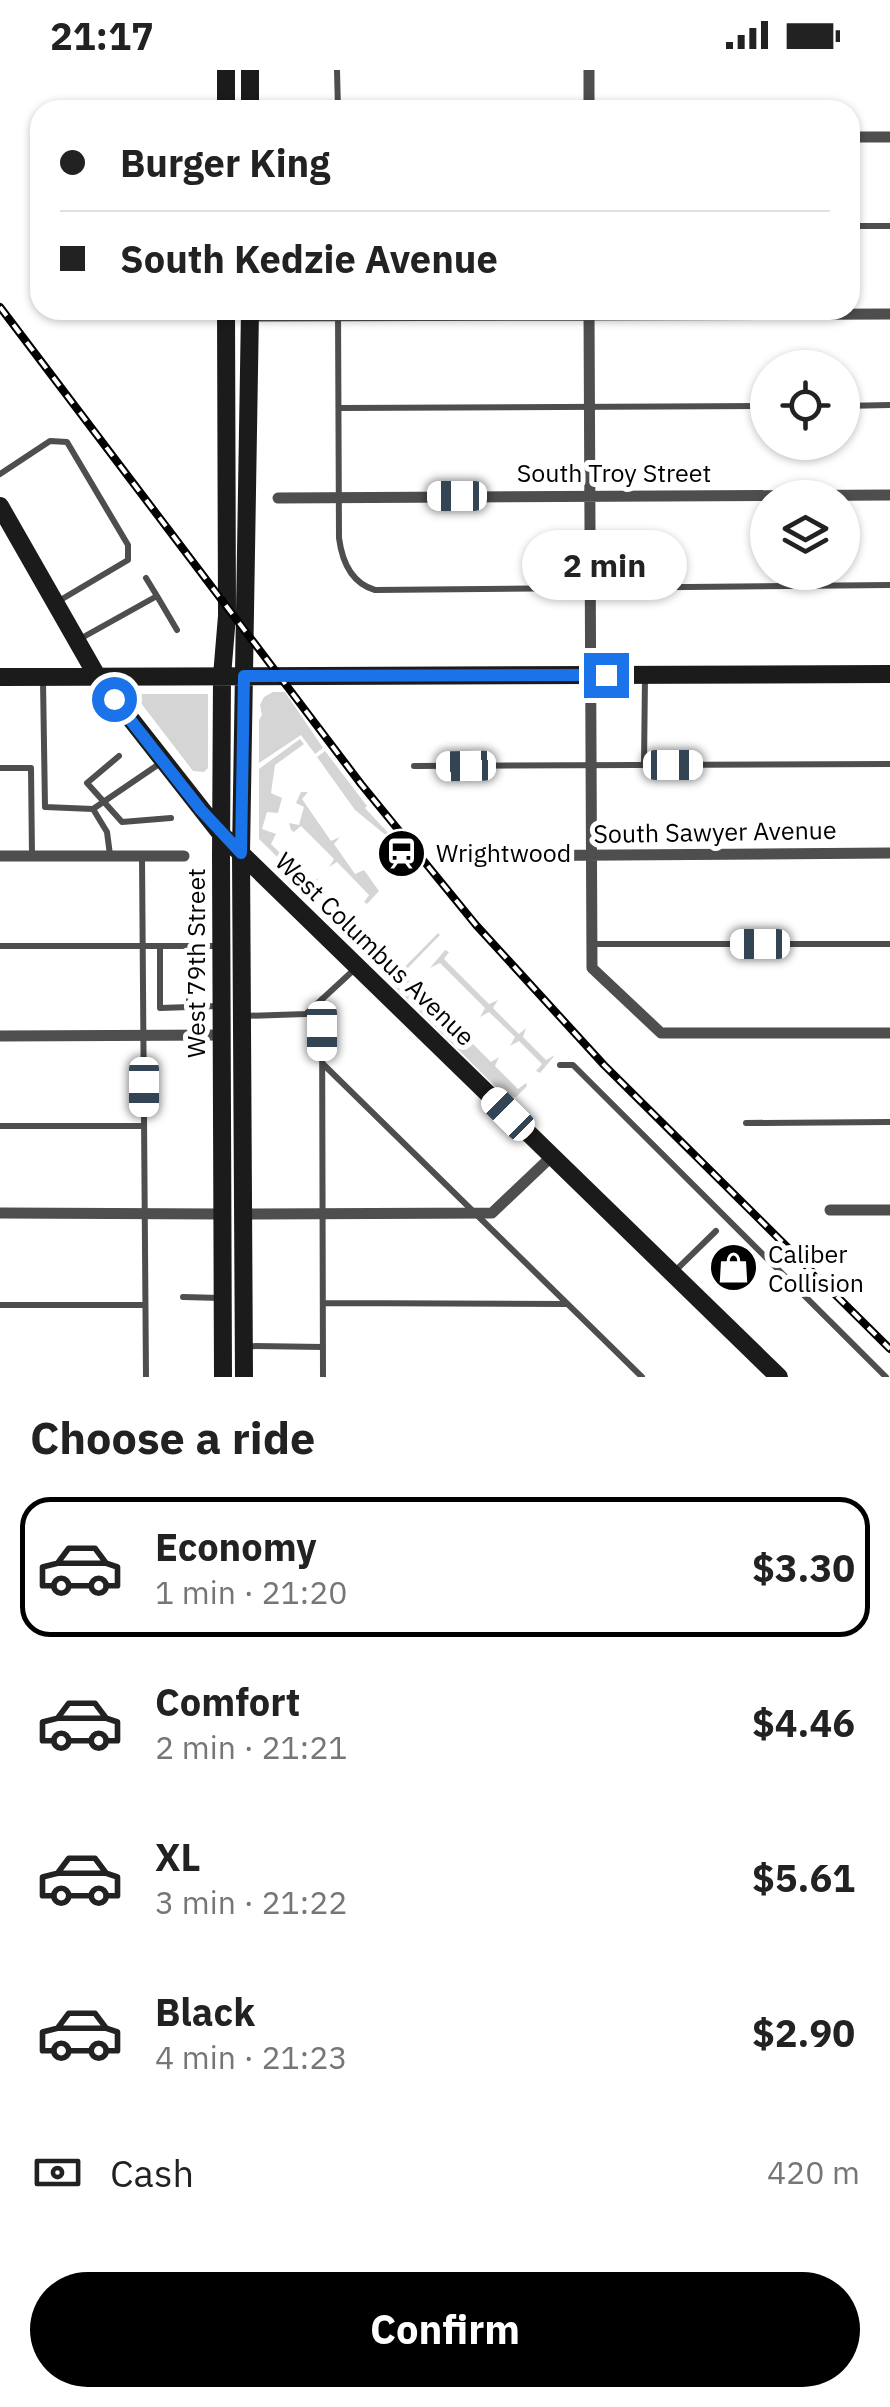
<!DOCTYPE html>
<meta charset="utf-8">
<style>
:root{--surface:#fff;--page:#f6f6f6;--text:#222;--muted:#767676;--line:#e0e0e0;--accent:#000}
body{margin:0;font-family:"IBM Plex Sans",sans-serif;background:var(--page);color:var(--text);height:100vh;display:flex;flex-direction:column;font-size:38px;white-space:nowrap}
*{box-sizing:border-box;margin:0}
p{font-size:32px;color:var(--muted)}
.icon{flex:none;width:55px;height:55px;fill:none;stroke:currentColor;stroke-width:2;stroke-linecap:round;stroke-linejoin:round}
.map{position:relative;height:1307px;overflow:hidden}
.drawer{display:flex;flex-direction:column;background:var(--surface);flex:1}
.drawer>*{flex:none}
.hud{position:absolute;left:30px;top:30px;width:830px;height:220px;border-radius:30px;box-shadow:0 2px 8px #0004;display:grid;align-content:center;height:220px;padding:0 30px;background:var(--surface)}
.buttons{position:absolute;left:750px;top:280px;display:grid;gap:20px}
.buttons a{display:grid;place-items:center;width:110px;height:110px;border-radius:50%;background:var(--surface);box-shadow:0 2px 8px #0004;font-size:50px}
.end{position:absolute;width:45px;height:45px;margin:-22px;border:12px solid #1a73e8;background:#fff;box-shadow:0 0 0 5px #fff}
.from{border-radius:50%}
.bubble{position:absolute;height:70px;border-radius:35px;background:var(--surface);box-shadow:0 2px 8px #0004;font-size:32px;font-weight:700;line-height:70px;text-align:center}
.car{position:absolute;width:30px;height:60px;margin:-30px -15px;border-radius:12px;box-shadow:0 0 8px 2px #0007;background:linear-gradient(#fff 24%,#345 0 40%,#fff 0 76%,#345 0 86%,#fff 0)}
.hud b{display:flex;align-items:center;gap:35px;height:95px;font-size:38px}
.hud b+b{border-top:2px solid var(--line)}
.hud i{width:25px;height:25px;background:var(--text)}
ul{padding:0;list-style:none}
li{display:flex;align-items:center;gap:30px;height:140px;margin:0 20px 15px;padding:0 10px;border:5px solid transparent;border-radius:30px}
li div{flex:1}
li b{display:block;font-size:38px}
li em{font-style:normal;font-weight:700}
li.on{border-color:var(--accent)}
li>.icon{width:90px;height:90px;stroke-width:1.5}
h2{padding:0 30px;font-size:45px;line-height:120px}
.pay{display:flex;align-items:center;gap:25px;height:110px;padding:0 30px;font-size:38px}
.pay p{margin-inline-start:auto}
.cta{display:flex;gap:20px;margin-top:auto;padding:20px 30px}
.cta a{flex:1;height:115px;border-radius:60px;background:var(--accent);color:#fff;font-size:40px;font-weight:700;line-height:115px;text-align:center}
.status{display:flex;justify-content:space-between;align-items:center;height:70px;padding:0 50px;background:var(--surface);direction:ltr}
.status svg{height:28px;fill:currentColor}
.map>svg:first-child{display:block}
.green{fill:#d5d5d5}
.lines{fill:none;stroke-linecap:round;stroke-linejoin:round}
.lane{stroke:#4e4e4e;stroke-width:6}
.street{stroke:#4e4e4e;stroke-width:11}
.secondary{stroke:#1b1b1b;stroke-width:18}
.rail-casing{stroke:#000;stroke-width:8}
.rail{stroke:#fff;stroke-width:4;stroke-dasharray:11;stroke-linecap:butt}
.route{stroke:#1a73e8;stroke-width:12}
.labels{text-anchor:middle;stroke-width:10;stroke-linejoin:round;paint-order:stroke}
.street-label{font-size:25px;fill:#000;stroke:#fff}
.poi-label{font-size:25px;fill:#000;stroke:#fff;text-anchor:start}
</style>
<div class="status"><b>21:17</b><svg viewBox="0 0 49 12"><path d="M0 12V9h3v3zM5 12V6h3v6zM10 12V3h3v9zM15 12V0h3v12zM26 1h20v11H26zM47 4h2v5h-2z"/></svg></div>
<div class="map">
<svg width="890" height="1307" viewBox="0 0 890 1307">
<rect width="100%" height="100%" fill="#fff"/>
<path class="green" d="M273 622H285L323 678 315 684 301 665 259 693V650L262 645 260 635 264 627Z
M140 624H208V698L204 702 193 701 137 628Z
M300 669 304 674 275 695 271 723 282 728 278 743 267 742 262 759 276 764 271 774 310 813 319 808 313 816 346 848 355 844 346 855 259 769V699Z
M325 681 367 736 365 738 390 765 388 767 355 740 317 687Z
M301 722H308L302 729 331 771 340 767 334 774 355 804 364 800 379 821 367 834 364 832 369 825 337 792 329 797 334 789 301 756 294 762 291 760 289 753 299 755 304 737 296 733Z
M438 863 440 865 402 904 428 930 437 925 433 934 461 963 471 958 465 966 491 992 499 987 495 996 518 1019 526 1013 527 1016 516 1027 505 1026 390 912Z
M445 880 449 882 444 889 489 934 498 930 493 938 519 964 526 958 523 967 546 990 555 985 540 1003 536 1001 542 994 519 971 510 976 515 967 489 942 480 947 485 938 440 893 430 898Z"/>
<g class="lines">
<path class="lane" d="M337 0 338 40
M850 156H890
M338 240 339 468C342 491 351 513 375 520L890 515
M842 336 890 335
M339 338 768 336
M0 404 50 371 67 372 128 475V490L57 532
M146 508 157 526
M78 570 157 526 177 560
M43 611 45 737 93 739
M119 686 87 713 122 752 171 748
M644 695 645 606
M414 696 890 694
M0 698H31L32 786
M110 785 107 762 93 739 162 692
M142 787 146 1307
M593 874H890
M0 876H219
M160 877V938L219 936
M322 929 323 1307
M189 937V877
M243 946 306 944 357 897
M323 994 642 1307
M560 995H573L886 1307
M746 1053 890 1052
M0 1056H144
M673 1203 716 1161
M183 1227 221 1228
M323 1233 567 1234
M0 1235H145
M245 1276 323 1277"/>
<path class="street" d="M589 0V40
M850 67H890
M589 240 592 898 661 963H890
M250 246 890 244
M278 428 890 425
M0 786H184
M480 786 890 783
M0 966 222 965
M830 1140H890
M0 1143 222 1144
M243 1144 492 1143 551 1087"/>
<path class="secondary" d="M226 0V40
M250 0V40
M0 436 97 606 221 764 779 1307
M0 607 890 604
M223 1307 221 787 222 606 227 546 226 240
M244 1307 241 783 250 240"/>
<defs>
<path id="rail" d="M0 237 361 714 476 855 604 995 890 1279"/>
</defs>
<use href="#rail" class="rail-casing"/>
<use href="#rail" class="rail"/>
</g>
<g class="lines">
<path class="route" d="M114 629 201 740 241 783 244 606 606 605"/>
</g>
<defs>
<symbol id="station-disc" viewBox="-11 -11 22 22"><circle r="9.5" fill="#000" stroke="#fff"/><path d="M-3-6H3Q5-6 5-4V2Q5 4 3 4L4.5 6H3L1.5 4h-3L-3 6H-4.5L-3 4Q-5 4-5 2V-4Q-5-6-3-6ZM-3.5-4v3h7v-3ZM-3.5 1v1.5H-2V1ZM2 1v1.5H3.5V1Z" fill="#fff"/></symbol>
<symbol id="shop-disc" viewBox="-11 -11 22 22"><circle r="9.5" fill="#000" stroke="#fff"/><path d="M-5-2.5h2.3a2.7 3.5 0 0 1 5.4 0H5L5.5 6h-11ZM-1.5-2.5h3a1.5 2.3 0 0 0-3 0Z" fill="#fff"/></symbol>
</defs>
<g fill-rule="evenodd">
<use href="#station-disc" x="374" y="756" width="55" height="55"/>
<use href="#shop-disc" x="706" y="1170" width="55" height="55"/>
</g>
<g class="labels">
<g class="street-label">
<text x="614" y="412">South Troy Street</text>
<text transform="translate(715 762) rotate(-1)" y="9">South Sawyer Avenue</text>
<text transform="translate(375 879) rotate(44)" y="9">West Columbus Avenue</text>
<text transform="translate(196 893) rotate(-90)" y="9">West 79th Street</text>
</g>
<g class="poi-label">
<text x="436" y="792">Wrightwood</text>
<text x="768" y="1193">Caliber<tspan x="768" dy="29">Collision</tspan></text>
</g>
</g>
</svg>
<div class="buttons">
<a><svg class="icon" aria-label="locate" viewBox="0 0 24 24"><circle cx="12" cy="12" r="6"/><path d="M12 2v4M12 18v4M2 12h4M18 12h4"/></svg></a>
<a><svg class="icon" aria-label="layers" viewBox="0 0 24 24"><path d="M12 4l9 5-9 5-9-5zM3 14l9 5 9-5"/></svg></a>
</div>
<i class="end from" style="left:114px;top:629px"></i>
<i class="end" style="left:606px;top:605px"></i>
<div class="bubble" style="left:522px;top:460px;width:165px">2 min</div>
<i class="car" style="left:457px;top:426px;rotate:270deg"></i>
<i class="car" style="left:673px;top:695px;rotate:90deg"></i>
<i class="car" style="left:466px;top:696px;rotate:269deg"></i>
<i class="car" style="left:760px;top:874px;rotate:270deg"></i>
<i class="car" style="left:322px;top:961px;rotate:180deg"></i>
<i class="car" style="left:144px;top:1017px;rotate:180deg"></i>
<i class="car" style="left:508px;top:1044px;rotate:315deg"></i>
<div class="hud">
<b><i class="from"></i>Burger King</b>
<b><i></i>South Kedzie Avenue</b>
</div>
</div>
<section class="drawer">
<h2>Choose a ride</h2>
<ul>
<li class="on"><svg class="icon" aria-label="car" viewBox="0 0 24 24"><path d="M5 17H2v-5l4-1 3-4h7l3 4 3 1v5h-3M9 17h6M6 11h13"/><circle cx="7" cy="17" r="2"/><circle cx="17" cy="17" r="2"/></svg><div><b>Economy</b><p>1 min · 21:20</p></div><em>$3.30</em></li>
<li><svg class="icon" aria-label="car" viewBox="0 0 24 24"><path d="M5 17H2v-5l4-1 3-4h7l3 4 3 1v5h-3M9 17h6M6 11h13"/><circle cx="7" cy="17" r="2"/><circle cx="17" cy="17" r="2"/></svg><div><b>Comfort</b><p>2 min · 21:21</p></div><em>$4.46</em></li>
<li><svg class="icon" aria-label="car" viewBox="0 0 24 24"><path d="M5 17H2v-5l4-1 3-4h7l3 4 3 1v5h-3M9 17h6M6 11h13"/><circle cx="7" cy="17" r="2"/><circle cx="17" cy="17" r="2"/></svg><div><b>XL</b><p>3 min · 21:22</p></div><em>$5.61</em></li>
<li><svg class="icon" aria-label="car" viewBox="0 0 24 24"><path d="M5 17H2v-5l4-1 3-4h7l3 4 3 1v5h-3M9 17h6M6 11h13"/><circle cx="7" cy="17" r="2"/><circle cx="17" cy="17" r="2"/></svg><div><b>Black</b><p>4 min · 21:23</p></div><em>$2.90</em></li>
</ul>
<div class="pay"><svg class="icon" aria-label="cash" viewBox="0 0 24 24"><path d="M3 7h18v10H3z"/><circle cx="12" cy="12" r="2"/></svg>Cash<p>420 m</p></div>
<div class="cta"><a>Confirm</a></div>
</section>
